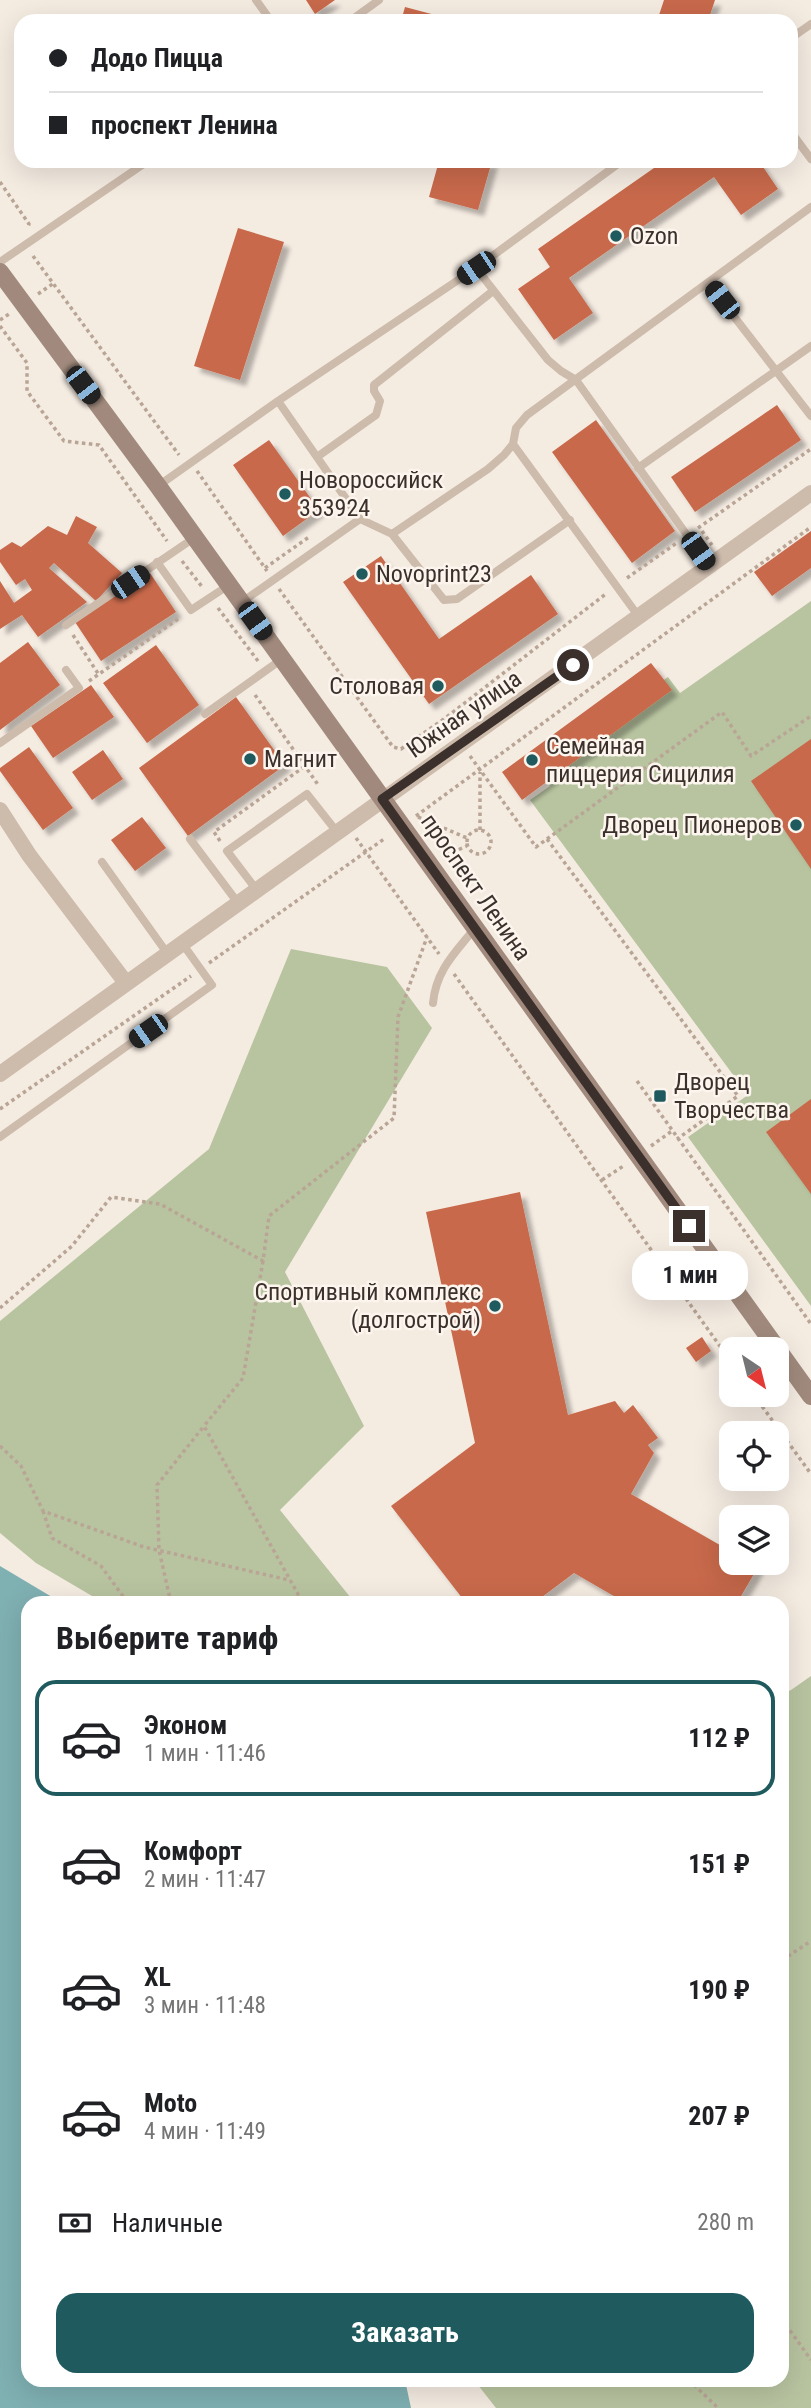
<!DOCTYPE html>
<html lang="ru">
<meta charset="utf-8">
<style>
:root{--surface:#fff;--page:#f2f2f2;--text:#202124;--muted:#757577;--line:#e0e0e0;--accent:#1f5a5e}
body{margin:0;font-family:"Roboto Condensed",sans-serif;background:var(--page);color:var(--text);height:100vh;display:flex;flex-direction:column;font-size:26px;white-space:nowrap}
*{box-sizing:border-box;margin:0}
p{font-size:23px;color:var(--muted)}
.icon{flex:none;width:38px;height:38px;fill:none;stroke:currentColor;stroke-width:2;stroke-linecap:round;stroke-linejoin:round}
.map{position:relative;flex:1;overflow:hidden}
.panel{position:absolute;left:21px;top:1596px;width:768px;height:791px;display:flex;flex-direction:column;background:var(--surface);border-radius:21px;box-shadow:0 7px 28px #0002}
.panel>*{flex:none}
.guide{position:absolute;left:14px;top:14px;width:784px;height:154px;border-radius:21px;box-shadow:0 7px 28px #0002;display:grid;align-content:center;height:154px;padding:0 35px;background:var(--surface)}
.needle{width:46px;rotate:145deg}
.fabs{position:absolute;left:719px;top:1337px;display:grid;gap:14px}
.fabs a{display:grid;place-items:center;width:70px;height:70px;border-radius:14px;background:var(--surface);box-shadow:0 7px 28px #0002;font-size:35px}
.end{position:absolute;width:32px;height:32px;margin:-16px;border:9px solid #3b302b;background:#fff;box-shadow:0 0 0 4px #fff}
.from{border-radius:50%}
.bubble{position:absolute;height:49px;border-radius:21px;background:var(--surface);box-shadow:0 7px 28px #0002;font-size:23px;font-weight:700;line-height:49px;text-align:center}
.car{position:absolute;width:21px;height:42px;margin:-21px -10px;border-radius:9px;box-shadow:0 0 5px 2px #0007;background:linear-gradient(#222 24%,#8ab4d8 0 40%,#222 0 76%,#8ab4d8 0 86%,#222 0)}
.guide b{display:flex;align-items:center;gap:24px;height:66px;font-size:26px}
.guide b+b{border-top:2px solid var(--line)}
.guide i{width:18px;height:18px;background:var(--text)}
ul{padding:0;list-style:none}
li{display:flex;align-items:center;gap:21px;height:116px;margin:0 14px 10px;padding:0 21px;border:4px solid transparent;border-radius:21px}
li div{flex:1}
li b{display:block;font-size:26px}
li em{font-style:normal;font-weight:700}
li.on{border-color:var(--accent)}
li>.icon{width:63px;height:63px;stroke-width:1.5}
h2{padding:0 35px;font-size:32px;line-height:84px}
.pay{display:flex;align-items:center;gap:18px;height:77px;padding:0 35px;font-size:26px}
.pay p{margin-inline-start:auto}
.action{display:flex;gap:14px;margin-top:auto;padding:14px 35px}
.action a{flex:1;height:80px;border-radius:21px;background:var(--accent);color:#fff;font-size:28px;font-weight:700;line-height:80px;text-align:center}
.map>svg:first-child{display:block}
.green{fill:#b8c4a0}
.water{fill:#7fb0b2}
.building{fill:#c8694b;filter:url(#shadow)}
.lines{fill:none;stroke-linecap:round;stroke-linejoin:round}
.path{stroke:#b9a596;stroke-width:3.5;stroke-dasharray:3.5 3.5;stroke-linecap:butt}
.lane{stroke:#cdbbac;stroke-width:8}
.street{stroke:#cdbbac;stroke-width:16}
.secondary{stroke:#a18a7d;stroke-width:18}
.route{stroke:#3b302b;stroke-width:9}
.poi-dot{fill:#1f5a5e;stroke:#fbf5ee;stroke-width:2.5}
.labels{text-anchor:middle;stroke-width:5;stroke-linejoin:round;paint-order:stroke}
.poi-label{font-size:24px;fill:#3b302b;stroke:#fbf5ee;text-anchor:start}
.street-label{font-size:24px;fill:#3b302b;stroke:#fbf5ee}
</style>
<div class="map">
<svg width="811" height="2408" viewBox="0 0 811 2408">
<defs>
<filter id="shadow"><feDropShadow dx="6" dy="6" stdDeviation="2" flood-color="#0004"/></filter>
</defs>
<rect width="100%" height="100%" fill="#f4ebe1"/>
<path class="green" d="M811 601V1306L688 1137 748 1095 530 800 550 786 539 770 668 677 680 693Z
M291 949 387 967 432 1028 285 1272 364 1426 280 1510 355 1603H104L36 1563 0 1533V1321L209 1149Z
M811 1676V2408H496L474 2380H782V1694L791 1690Z"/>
<path class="water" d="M0 1566 62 1603H28V2380H405L411 2408H0Z"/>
<path class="building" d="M306 0H335L315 14Z
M664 0H715L708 21H657Z
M405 7 454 20V21H401Z
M439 161H492L478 210 429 197Z
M664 161H759L778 189 741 215 714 177 569 278 593 313 554 340 518 289 550 267 538 249Z
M238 228 284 242 240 380 194 366Z
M777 405 801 440 695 512 671 477Z
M596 420 675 531 632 563 552 452Z
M269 440 319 510 283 536 233 465Z
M76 516 97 527 88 543 122 573 96 601 54 563 49 568 87 602 38 637 22 615 0 629V581L14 603 32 590 25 579 16 585 0 562V550L12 542 21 547 48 526 67 535Z
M811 531V568L772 596 754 572Z
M381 556 439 639 531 575 558 614 429 704 343 582Z
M150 573 176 612 101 661 75 622Z
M28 642 60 685 0 730V663Z
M156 645 199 705 147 743 103 683Z
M651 663 672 690 522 800 502 772Z
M91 685 114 717 53 758 31 726Z
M236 697 285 765 188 836 139 768Z
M811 739V869L751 781Z
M29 747 73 808 43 830 0 771V768Z
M103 750 123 779 92 800 72 772Z
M142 817 166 848 135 871 111 840Z
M811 1099V1194L766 1132Z
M520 1192 568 1415 615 1401 624 1413 633 1405 658 1438 648 1445 654 1453 631 1494 732 1552V1563H751L758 1567 737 1603H626L574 1573 534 1603H466L391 1506 475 1443 426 1212Z
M702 1337 711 1351 696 1362 686 1348Z"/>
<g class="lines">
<path class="path" d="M0 182 29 224 28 227
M33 256 179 455
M38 294 54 283
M0 320 9 314
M0 326 27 363V391L64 441 99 445 167 541
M197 471 267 571
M698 528 811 449
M702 531 712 545
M182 561 203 588
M265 568 309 537
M627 578 678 542
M279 589 393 747 401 749 444 719 607 593
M218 608 258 661
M73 635 99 675
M89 681 181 617
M255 695 319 786
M470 756 536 847 722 712 751 756 811 716
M416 816 811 527
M418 817 467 838
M467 842a12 12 0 1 1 24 0a12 12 0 1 1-24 0Z
M480 830V772
M356 838 439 954
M547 839 738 1096 677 1139
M220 841 214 832 305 766
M446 855 467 846
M209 963 384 839
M454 974 732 1363
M637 1081 811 1324
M0 1109 191 976
M651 1146 672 1131
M602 1180 625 1165
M263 1261 243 1378 204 1426 303 1603
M0 1308 72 1246 111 1197 160 1204 263 1261 269 1216 394 1118 398 1017 427 937
M754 1395 811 1474
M0 1446 21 1466 43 1511 144 1547 289 1580
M43 1511 52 1538 101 1566 128 1603
M171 1603 159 1550 157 1485 204 1426
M782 1960 811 1941
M782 2319 811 2360
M689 2380 718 2408"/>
<path class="lane" d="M256 0 271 21
M350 21 379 0
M791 38 811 24
M791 132 811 159
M0 262 148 161
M476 268 548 360 561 371 576 380 709 566
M708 283 811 416
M278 401 476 268 622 161
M513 444 639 617
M317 457 376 415 380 401 374 391V385L493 291
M638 468 811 346
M158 486 278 401 360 519 392 534 444 600 457 599 570 520
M392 534 488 469 504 455 513 444 516 428 527 415 811 207
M157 562 191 610 229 585
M242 602 360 519
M66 625 194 538
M205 714 282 659
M0 743 79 688 66 670
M190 839 238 903
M102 862 167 953
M256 889 227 851 307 794 337 832
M433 1003C436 970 455 953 475 928
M0 1137 212 985 182 943"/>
<path class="street" d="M0 810 29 855 126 983
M0 1074 811 493"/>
<path class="secondary" d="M0 272 158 486 811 1396"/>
</g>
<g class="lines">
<path class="route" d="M573 665 382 799 689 1226"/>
</g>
<g class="poi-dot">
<circle cx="616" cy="236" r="7"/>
<circle cx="285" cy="494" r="7"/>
<circle cx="362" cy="574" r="7"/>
<circle cx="438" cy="686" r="7"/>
<circle cx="250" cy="759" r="7"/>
<circle cx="532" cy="760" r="7"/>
<circle cx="796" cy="825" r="7"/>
<rect x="653" y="1089" width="14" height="14" rx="3.5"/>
<circle cx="495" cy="1306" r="7"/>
</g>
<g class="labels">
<g class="poi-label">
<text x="630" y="244">Ozon</text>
<text x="299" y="488">Новороссийск<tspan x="299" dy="28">353924</tspan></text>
<text x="376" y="582">Novoprint23</text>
<text x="424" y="694" text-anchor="end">Столовая</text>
<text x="546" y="754">Семейная<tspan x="546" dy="28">пиццерия Сицилия</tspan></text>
<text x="264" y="767">Магнит</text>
<text x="782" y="833" text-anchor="end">Дворец Пионеров</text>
<text x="674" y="1090">Дворец<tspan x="674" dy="28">Творчества</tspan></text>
<text x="481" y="1300" text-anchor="end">Спортивный комплекс<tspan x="481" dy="28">(долгострой)</tspan></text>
</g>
<g class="street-label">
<text transform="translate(464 714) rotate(-35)" y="8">Южная улица</text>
<text transform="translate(476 887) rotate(55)" y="8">проспект Ленина</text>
</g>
</g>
</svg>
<div class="fabs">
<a><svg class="needle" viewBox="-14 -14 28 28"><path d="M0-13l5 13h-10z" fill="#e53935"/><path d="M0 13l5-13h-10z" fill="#757577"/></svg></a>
<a><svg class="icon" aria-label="locate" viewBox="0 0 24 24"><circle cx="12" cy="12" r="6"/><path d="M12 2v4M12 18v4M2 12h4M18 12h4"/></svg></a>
<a><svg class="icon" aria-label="layers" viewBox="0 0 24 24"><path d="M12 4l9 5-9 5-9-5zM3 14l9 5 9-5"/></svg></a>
</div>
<i class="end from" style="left:573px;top:665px"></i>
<i class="end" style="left:689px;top:1226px"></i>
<div class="bubble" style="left:632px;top:1251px;width:116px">1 мин</div>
<i class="car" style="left:476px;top:268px;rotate:236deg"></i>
<i class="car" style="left:722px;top:300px;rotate:322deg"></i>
<i class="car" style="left:83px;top:385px;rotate:143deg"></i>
<i class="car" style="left:698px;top:551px;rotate:144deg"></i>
<i class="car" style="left:130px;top:582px;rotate:56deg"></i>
<i class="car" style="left:255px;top:621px;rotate:144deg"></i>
<i class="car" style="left:148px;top:1031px;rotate:235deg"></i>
<div class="guide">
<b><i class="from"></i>Додо Пицца</b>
<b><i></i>проспект Ленина</b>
</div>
<section class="panel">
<h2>Выберите тариф</h2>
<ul>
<li class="on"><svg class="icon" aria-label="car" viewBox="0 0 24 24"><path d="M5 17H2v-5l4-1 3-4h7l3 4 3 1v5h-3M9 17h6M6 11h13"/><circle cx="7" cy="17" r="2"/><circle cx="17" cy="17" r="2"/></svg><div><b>Эконом</b><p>1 мин · 11:46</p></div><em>112 ₽</em></li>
<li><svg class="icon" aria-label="car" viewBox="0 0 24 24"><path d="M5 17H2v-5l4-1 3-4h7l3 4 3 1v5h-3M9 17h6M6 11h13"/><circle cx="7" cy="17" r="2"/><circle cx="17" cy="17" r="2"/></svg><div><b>Комфорт</b><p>2 мин · 11:47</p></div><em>151 ₽</em></li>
<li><svg class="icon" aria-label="car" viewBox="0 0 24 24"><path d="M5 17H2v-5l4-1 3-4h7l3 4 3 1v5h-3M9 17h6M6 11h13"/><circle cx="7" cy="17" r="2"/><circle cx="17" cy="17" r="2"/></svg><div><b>XL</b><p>3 мин · 11:48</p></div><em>190 ₽</em></li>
<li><svg class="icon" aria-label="car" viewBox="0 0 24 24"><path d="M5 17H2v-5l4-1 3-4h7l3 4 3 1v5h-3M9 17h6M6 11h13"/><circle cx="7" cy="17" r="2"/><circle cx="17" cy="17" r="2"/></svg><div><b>Moto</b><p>4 мин · 11:49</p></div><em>207 ₽</em></li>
</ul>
<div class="pay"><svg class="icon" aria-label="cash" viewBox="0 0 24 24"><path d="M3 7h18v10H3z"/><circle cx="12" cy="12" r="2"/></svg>Наличные<p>280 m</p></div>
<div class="action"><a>Заказать</a></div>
</section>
</div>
